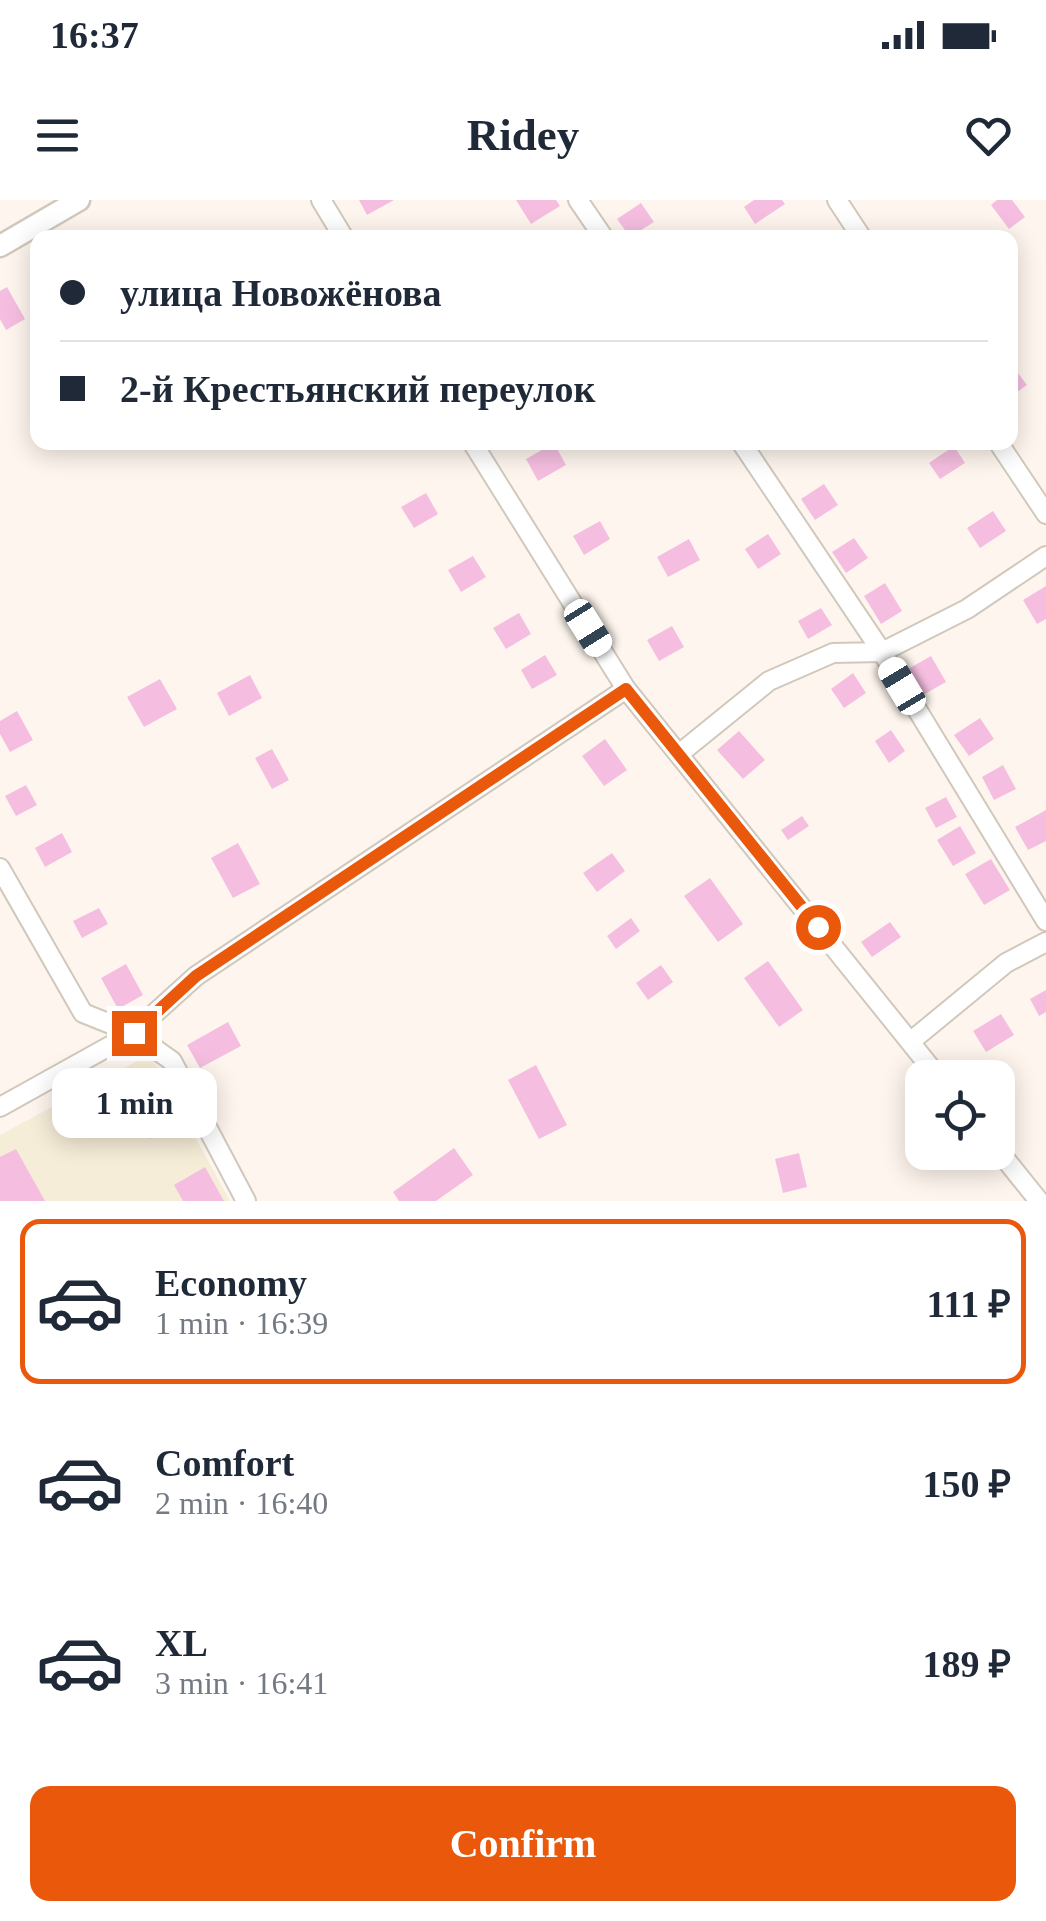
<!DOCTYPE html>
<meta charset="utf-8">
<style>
:root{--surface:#fff;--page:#f2f2f3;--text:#1f2937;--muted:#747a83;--line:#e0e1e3;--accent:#ea580c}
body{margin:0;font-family:"Times New Roman",serif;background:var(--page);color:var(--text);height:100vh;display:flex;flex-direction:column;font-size:38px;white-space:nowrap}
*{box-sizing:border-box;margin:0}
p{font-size:32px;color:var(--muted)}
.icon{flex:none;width:55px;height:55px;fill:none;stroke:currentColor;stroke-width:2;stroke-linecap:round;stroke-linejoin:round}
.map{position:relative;height:1001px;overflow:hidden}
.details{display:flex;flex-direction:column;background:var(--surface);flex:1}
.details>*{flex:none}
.hud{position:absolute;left:30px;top:30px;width:988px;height:220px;border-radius:20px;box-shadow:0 5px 25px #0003;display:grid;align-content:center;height:220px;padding:0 30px;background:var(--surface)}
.buttons{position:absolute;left:905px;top:860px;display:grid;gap:20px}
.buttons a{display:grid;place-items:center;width:110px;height:110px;border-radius:20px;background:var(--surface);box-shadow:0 5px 25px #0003;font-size:50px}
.end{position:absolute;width:45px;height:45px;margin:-22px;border:12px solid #ea580c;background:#fff;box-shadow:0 0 0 5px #fff}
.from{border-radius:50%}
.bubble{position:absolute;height:70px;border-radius:20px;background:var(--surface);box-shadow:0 5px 25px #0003;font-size:32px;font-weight:600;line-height:70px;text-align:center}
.car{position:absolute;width:30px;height:60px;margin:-30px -15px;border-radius:12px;box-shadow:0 0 8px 2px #0007;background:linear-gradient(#fff 24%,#345 0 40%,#fff 0 76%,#345 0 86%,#fff 0)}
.hud b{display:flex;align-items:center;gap:35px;height:95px;font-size:38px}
.hud b+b{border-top:2px solid var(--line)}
.hud i{width:25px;height:25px;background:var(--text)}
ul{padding:18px 0 0;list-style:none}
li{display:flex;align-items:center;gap:30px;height:165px;margin:0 20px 15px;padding:0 10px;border:5px solid transparent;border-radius:20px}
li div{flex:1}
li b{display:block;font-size:38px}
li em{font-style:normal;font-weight:600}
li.on{border-color:var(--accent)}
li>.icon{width:90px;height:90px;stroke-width:1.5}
.cta{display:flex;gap:20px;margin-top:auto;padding:20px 30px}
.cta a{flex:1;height:115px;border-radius:20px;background:var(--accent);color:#fff;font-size:40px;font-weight:600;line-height:115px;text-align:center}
.status{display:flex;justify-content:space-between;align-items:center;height:70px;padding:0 50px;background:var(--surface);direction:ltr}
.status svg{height:28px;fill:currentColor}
header{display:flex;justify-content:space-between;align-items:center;height:130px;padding:0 30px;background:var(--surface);font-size:45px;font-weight:600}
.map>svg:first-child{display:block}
.industrial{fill:#f6edd8}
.building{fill:#f5bee0}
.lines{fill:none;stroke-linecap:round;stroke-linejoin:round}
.minor-casing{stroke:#d1c8bd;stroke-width:22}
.tertiary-casing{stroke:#d1c8bd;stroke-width:25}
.minor{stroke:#fff;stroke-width:18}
.tertiary{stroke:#fff;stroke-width:20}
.route{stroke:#ea580c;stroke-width:12}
</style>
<div class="status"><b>16:37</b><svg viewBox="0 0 49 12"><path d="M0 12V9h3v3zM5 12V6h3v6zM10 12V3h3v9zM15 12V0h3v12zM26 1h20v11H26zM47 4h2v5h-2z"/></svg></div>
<header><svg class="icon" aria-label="menu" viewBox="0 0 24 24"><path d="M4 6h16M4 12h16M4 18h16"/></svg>Ridey<svg class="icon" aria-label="heart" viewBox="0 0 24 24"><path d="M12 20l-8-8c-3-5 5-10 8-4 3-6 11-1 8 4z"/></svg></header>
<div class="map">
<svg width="1046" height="1001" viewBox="0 0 1046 1001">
<rect width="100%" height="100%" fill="#fef6ee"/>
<path class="industrial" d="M150 854 230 1001H0V935Z"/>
<path class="building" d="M359 0H394L367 15Z
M516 0H556L560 6 531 24Z
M754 0H782L785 4 755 24 744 7Z
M997 0H1012L1025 17 1009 29 991 5Z
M641 3 654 22 630 37 617 19Z
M7 87 25 119 6 130 0 119V91Z
M1014 168 1027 185 1010 197V171Z
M554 243 566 265 538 281 526 259Z
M954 246 965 263 940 279 929 263Z
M824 284 838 305 815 320 801 299Z
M426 293 438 314 414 328 401 307Z
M993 311 1006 331 980 348 967 328Z
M600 321 610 339 584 355 573 336Z
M768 334 781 354 758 369 745 349Z
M854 338 868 358 846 373 832 352Z
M689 339 700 360 668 377 657 357Z
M473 356 486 377 461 392 448 370Z
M885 383 902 411 881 424 864 396Z
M1046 386V419L1037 424 1023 400Z
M821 408 832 425 808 439 798 421Z
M519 413 531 434 506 449 493 428Z
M672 426 684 447 659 461 647 440Z
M545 455 557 475 532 489 521 470Z
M931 456 946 482 923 495 908 469Z
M853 473 866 493 844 508 831 489Z
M250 475 262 498 229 516 217 493Z
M160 479 177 509 144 527 127 497Z
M17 511 33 540 10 552 0 534V521Z
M980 518 994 539 969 556 954 535Z
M891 530 905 551 889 563 875 541Z
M739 531 765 560 743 579 717 550Z
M605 539 627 570 604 586 582 556Z
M272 549 289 580 272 589 255 558Z
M1003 565 1016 589 994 600 982 577Z
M26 585 37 605 16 616 5 596Z
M946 597 957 617 936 628 925 608Z
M1046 610V641L1028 650 1015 627Z
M802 616 809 626 788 640 781 630Z
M960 626 976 653 953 666 937 640Z
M62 633 72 652 45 667 35 648Z
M238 643 260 684 233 698 211 658Z
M612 653 625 671 597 692 583 673Z
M991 659 1010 690 984 705 965 674Z
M710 678 743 724 718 742 684 696Z
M99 708 108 724 82 738 73 721Z
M631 718 640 731 616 749 607 736Z
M890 722 901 737 872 757 861 742Z
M768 761 803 810 779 827 744 778Z
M126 764 143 795 118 809 101 778Z
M661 765 673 782 648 800 636 783Z
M1046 790V812L1039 816 1030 799Z
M1001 814 1014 835 986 852 973 831Z
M228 822 241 846 200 868 187 845Z
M536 865 567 925 539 939 508 880Z
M154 875 181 921 150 939 123 893Z
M454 948 473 975 436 1001H399L393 992Z
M16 949 45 1001H0V957Z
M799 953 807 987 783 993 775 959Z
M205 967 224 1001H183L174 985Z"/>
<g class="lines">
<defs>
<path id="minor" d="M321 0 344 38
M578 0 604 38
M837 0 862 38
M472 242 626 489 939 878
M741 242 882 452 1046 721
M998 242 1046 314
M679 554 769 481 833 453 882 452 967 409 1046 356
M0 668 83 813 133 833 172 861 246 1001
M910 842 1006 763 1046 742
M0 907 133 833 196 776 626 489
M998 950 1039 1001"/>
<path id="tertiary" d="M0 46 79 0"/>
</defs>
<use href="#minor" class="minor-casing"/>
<use href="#tertiary" class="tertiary-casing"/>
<use href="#minor" class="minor"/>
<use href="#tertiary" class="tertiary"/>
</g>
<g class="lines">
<path class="route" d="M134 833 196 776 626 489 818 727"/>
</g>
</svg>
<div class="buttons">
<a><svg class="icon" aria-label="locate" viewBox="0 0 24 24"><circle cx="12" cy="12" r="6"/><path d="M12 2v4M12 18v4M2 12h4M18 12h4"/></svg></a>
</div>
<i class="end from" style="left:818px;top:727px"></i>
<i class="end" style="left:134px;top:833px"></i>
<div class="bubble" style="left:52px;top:868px;width:165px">1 min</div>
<i class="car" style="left:588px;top:428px;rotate:148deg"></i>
<i class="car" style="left:902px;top:486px;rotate:329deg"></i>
<div class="hud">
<b><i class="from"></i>улица Новожёнова</b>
<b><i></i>2-й Крестьянский переулок</b>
</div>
</div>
<section class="details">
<ul>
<li class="on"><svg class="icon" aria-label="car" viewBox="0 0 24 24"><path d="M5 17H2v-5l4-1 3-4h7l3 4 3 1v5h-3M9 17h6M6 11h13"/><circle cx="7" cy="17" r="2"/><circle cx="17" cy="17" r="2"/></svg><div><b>Economy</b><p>1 min · 16:39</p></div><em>111 ₽</em></li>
<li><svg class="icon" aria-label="car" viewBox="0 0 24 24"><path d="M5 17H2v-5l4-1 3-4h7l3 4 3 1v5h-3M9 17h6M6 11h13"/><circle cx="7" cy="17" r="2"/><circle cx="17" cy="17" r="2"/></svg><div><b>Comfort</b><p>2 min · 16:40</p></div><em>150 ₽</em></li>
<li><svg class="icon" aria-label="car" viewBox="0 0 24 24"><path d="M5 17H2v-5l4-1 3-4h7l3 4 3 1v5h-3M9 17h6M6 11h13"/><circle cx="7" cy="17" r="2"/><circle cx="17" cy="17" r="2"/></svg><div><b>XL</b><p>3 min · 16:41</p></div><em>189 ₽</em></li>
</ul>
<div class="cta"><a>Confirm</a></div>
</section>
